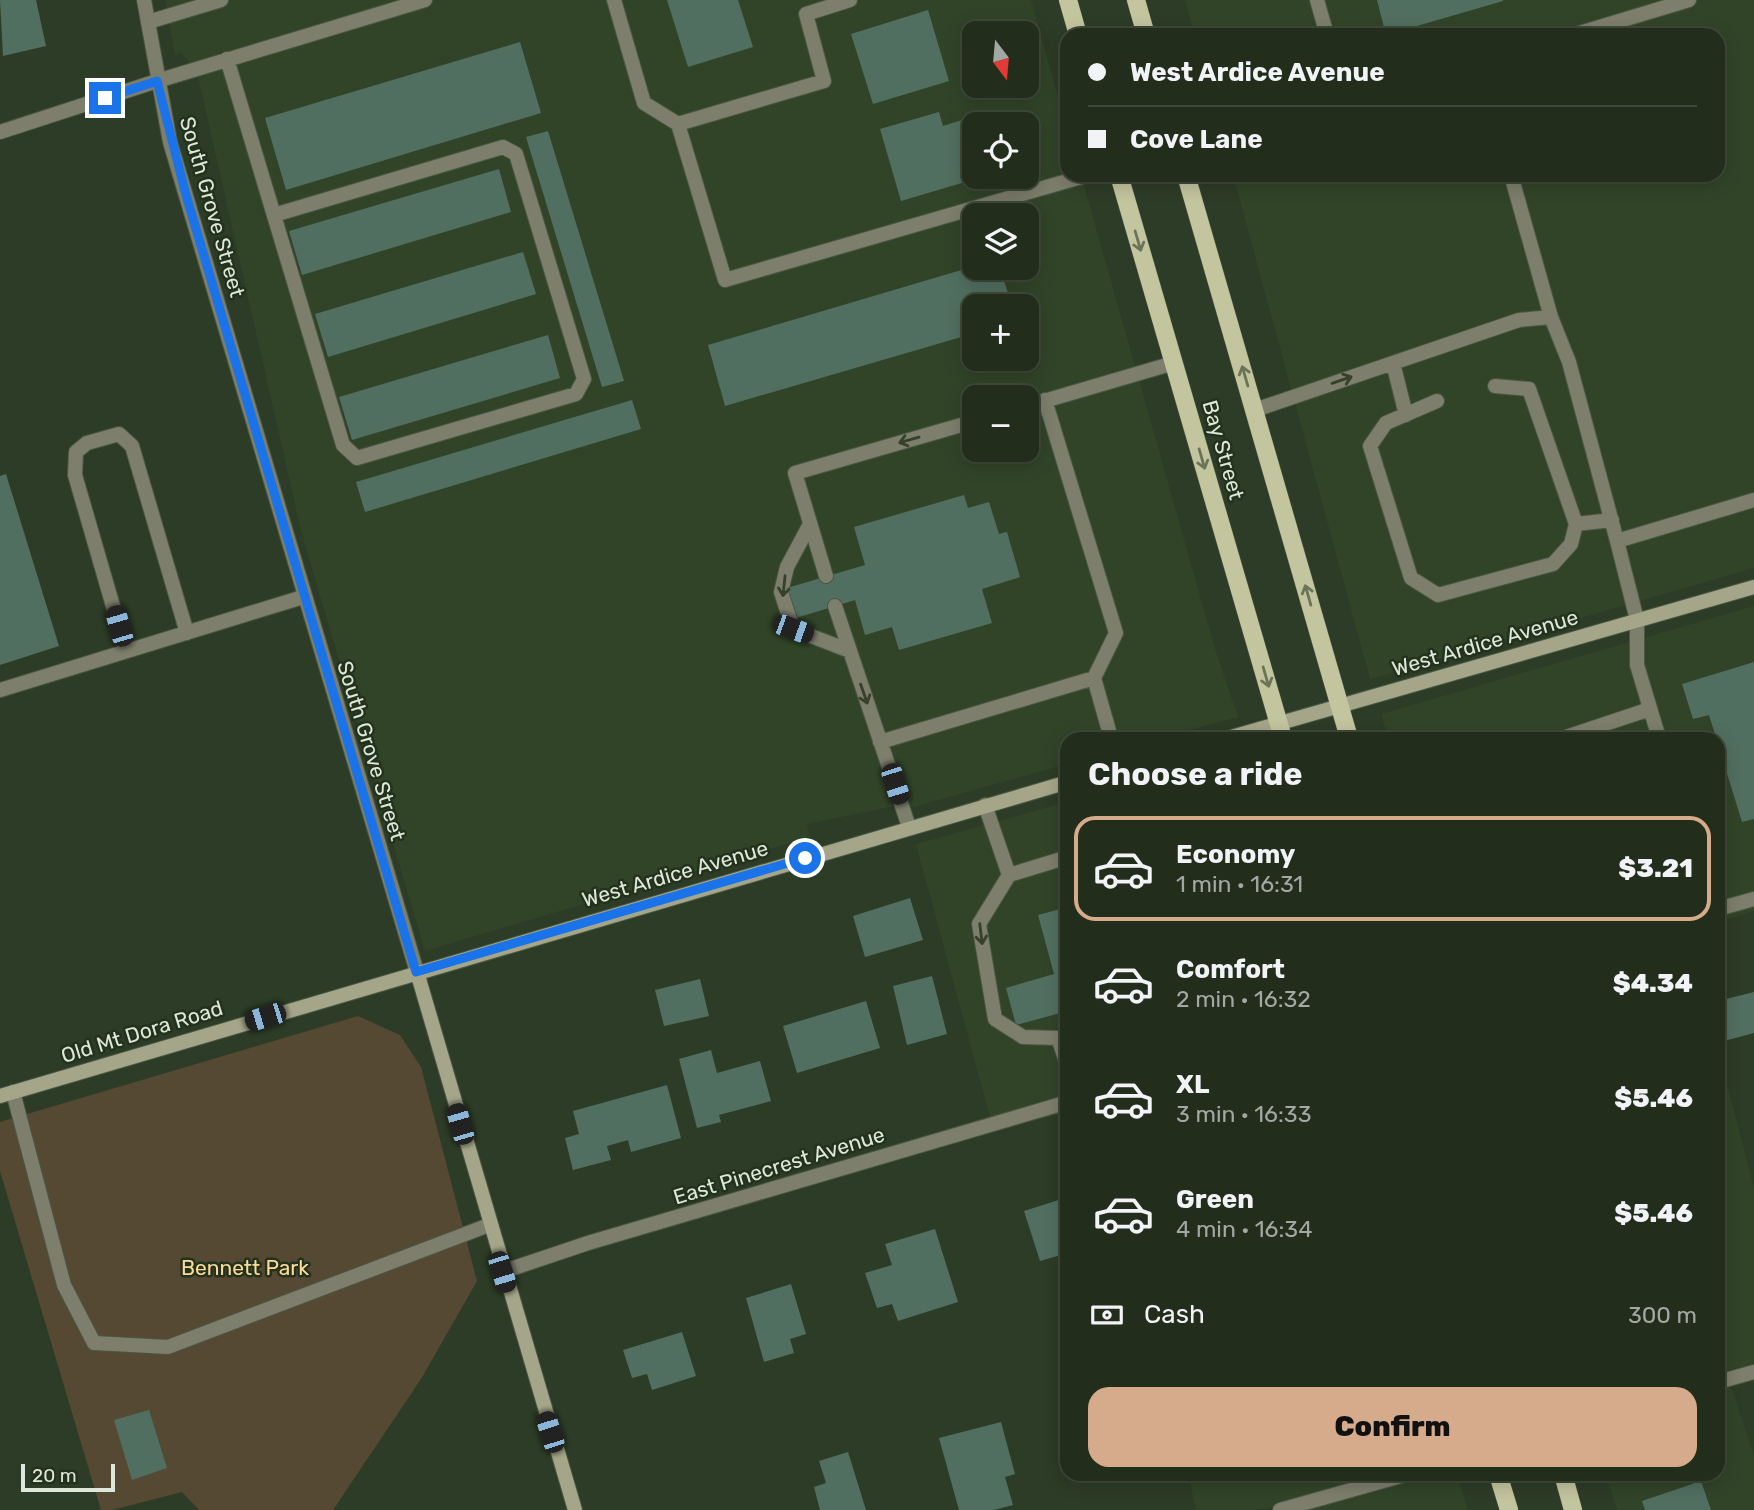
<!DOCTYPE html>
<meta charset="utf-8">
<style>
:root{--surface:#222d1c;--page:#2a3525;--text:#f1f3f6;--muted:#a2a8a3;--line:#3f493b;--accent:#d6ab8b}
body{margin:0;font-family:Rubik,sans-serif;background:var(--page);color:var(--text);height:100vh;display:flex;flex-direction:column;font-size:26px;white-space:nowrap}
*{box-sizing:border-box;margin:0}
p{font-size:23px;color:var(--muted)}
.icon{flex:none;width:38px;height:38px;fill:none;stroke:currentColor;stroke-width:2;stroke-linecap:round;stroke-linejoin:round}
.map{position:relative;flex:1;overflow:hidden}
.panel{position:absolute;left:1060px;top:732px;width:665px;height:749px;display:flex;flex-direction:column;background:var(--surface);border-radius:21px;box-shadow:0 4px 18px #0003,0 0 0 2px var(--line)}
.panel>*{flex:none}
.banner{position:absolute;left:1060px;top:28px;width:665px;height:154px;border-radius:21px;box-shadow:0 4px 18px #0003,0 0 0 2px var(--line);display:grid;align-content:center;height:154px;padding:0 28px;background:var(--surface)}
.needle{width:46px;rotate:164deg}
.tools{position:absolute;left:962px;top:21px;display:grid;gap:14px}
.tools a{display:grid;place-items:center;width:77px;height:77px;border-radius:14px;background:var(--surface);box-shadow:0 4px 18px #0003,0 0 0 2px var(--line);font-size:35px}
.scale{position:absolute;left:21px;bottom:18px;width:94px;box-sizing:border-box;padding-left:7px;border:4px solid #dee8da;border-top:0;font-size:19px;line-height:24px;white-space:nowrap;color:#dee8da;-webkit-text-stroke:5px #23321c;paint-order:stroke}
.end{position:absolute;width:32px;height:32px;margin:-16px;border:9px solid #1a73e8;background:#fff;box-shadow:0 0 0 4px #fff}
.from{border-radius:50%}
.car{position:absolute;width:21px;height:42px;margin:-21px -10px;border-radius:9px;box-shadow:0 0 5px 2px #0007;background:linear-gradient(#222 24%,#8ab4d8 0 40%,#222 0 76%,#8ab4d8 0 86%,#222 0)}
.banner b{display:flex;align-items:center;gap:24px;height:66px;font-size:26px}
.banner b+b{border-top:2px solid var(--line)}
.banner i{width:18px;height:18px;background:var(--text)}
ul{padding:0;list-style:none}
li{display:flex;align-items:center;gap:21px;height:105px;margin:0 14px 10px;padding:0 14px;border:4px solid transparent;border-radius:21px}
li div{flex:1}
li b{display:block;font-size:26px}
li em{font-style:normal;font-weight:800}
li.current{border-color:var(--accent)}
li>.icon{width:63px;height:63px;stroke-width:1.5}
h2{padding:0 28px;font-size:32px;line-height:84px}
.pay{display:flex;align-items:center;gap:18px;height:77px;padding:0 28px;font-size:26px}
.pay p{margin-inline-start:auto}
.cta{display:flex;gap:14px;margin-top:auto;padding:14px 28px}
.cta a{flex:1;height:80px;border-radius:21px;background:var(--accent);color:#111;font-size:28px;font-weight:800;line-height:80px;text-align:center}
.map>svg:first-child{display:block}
.built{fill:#314428;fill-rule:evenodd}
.green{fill:#554933}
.building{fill:#516f60}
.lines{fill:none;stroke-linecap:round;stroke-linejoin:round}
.lane-casing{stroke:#495843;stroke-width:16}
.street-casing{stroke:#495843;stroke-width:16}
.secondary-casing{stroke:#495843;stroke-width:16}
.primary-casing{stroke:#495843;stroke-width:19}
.lane{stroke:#7d7e6c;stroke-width:14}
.street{stroke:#7d7e6c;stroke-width:14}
.secondary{stroke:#a5a689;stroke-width:14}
.primary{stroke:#c3c59f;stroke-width:18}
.oneway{stroke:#6b7457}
.oneway2{stroke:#35412c}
.route{stroke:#1a73e8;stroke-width:9}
.labels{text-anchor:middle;stroke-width:5;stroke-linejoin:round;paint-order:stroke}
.street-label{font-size:21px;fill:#dee8da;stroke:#23321c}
.park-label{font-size:21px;fill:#fdda9a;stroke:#23321c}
</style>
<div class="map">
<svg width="1754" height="1510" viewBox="0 0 1754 1510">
<rect width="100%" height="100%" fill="#2d3c26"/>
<path class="built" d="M165 0H1031L1067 129 1068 175H1081L1215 649 1238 717 1159 738H1068L1067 764 906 809 904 804 807 824 810 837 425 951 301 531 197 72 181 53 175 55ZM975 33H1027V86H975ZM975 124H1027V177H975ZM975 215H1027V268H975ZM975 306H1027V359H975ZM975 397H1027V450H975Z
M1185 0H1754V568L1370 679 1233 175H1718V35H1195Z
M1754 606V911L1719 922 1718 738H1388L1381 714Z
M1067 802V1112L994 1132 916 844Z
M1719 1053 1754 1188V1363L1726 1371 1754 1456V1510H1617L1606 1474H1718Z
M1188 1474H1457L1468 1510H1300L1298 1503 1254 1510H1196Z"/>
<path class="green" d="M358 1016 400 1035 421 1067 477 1281 421 1379 333 1510H199L182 1492 112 1510H101L0 1171V1122Z"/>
<path class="building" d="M0 0H36L46 46 3 56Z
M667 0H738L753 47 688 67Z
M1377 0H1503V1L1386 35Z
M928 10 949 81 873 104 851 34Z
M520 42 541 113 286 190 265 118Z
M939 112 943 126 962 120 975 161V177H982L901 201 880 129Z
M548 131 624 381 602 387 526 137Z
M499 169 511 212 302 275 289 231Z
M523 252 536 294 328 357 315 314Z
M975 266 1000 268 1012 306H975V333L725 406 708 345Z
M548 335 560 378 352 440 339 397Z
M632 400 641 429 365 512 356 482Z
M6 474 59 646 0 665V476Z
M964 495 968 508 989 502 999 534 1007 532 1020 577 982 589 992 623 899 650 892 627 865 635 855 600 796 618 787 588 865 565 854 527Z
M1754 662V819L1742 822 1709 715 1693 719 1682 684Z
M910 898 923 940 865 957 853 916Z
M1068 907V1011L1016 1025 1006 988 1054 974 1038 915Z
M932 976 947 1034 907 1045 893 986Z
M700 979 709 1016 664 1026 655 990Z
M1754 992V1033L1724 1041 1718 1001Z
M866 1001 880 1048 797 1073 783 1026Z
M711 1050 717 1073 760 1061 771 1101 719 1115 721 1122 697 1128 679 1059Z
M667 1085 681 1138 631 1152 628 1140 607 1146 611 1160 573 1170 565 1138 579 1134 573 1111Z
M1068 1197V1253L1040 1261 1024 1211Z
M935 1229 958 1302 898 1321 892 1304 877 1308 865 1273 892 1265 885 1244Z
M791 1284 806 1334 790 1339 794 1353 764 1362 746 1298Z
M682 1332 696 1376 652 1390 647 1374 632 1378 623 1350Z
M149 1410 167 1468 132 1480 114 1420Z
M1001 1422 1015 1474 1005 1477 1013 1505 994 1510H959L939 1438Z
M848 1452 866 1510H820L814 1487 826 1483 819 1461Z
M1701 1481 1711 1510H1645L1642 1501Z"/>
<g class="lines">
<defs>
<path id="lane" d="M614 0 644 103 678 124
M850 0 806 14 824 81 678 124 725 280 1088 175
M1317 0 1327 35
M148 22 221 0
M1573 35 1689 0
M227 59 343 445 357 458 576 394 584 379 516 154 503 147 274 215
M157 81 425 0
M1511 175 1551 317 1569 362 1617 541 1637 620V665L1659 738
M1393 363 1406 415
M1495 386 1529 389 1576 524 1612 520
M1045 400 1116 633 1094 678 1111 738
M1437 401 1386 423 1370 446 1411 578 1438 595 1553 564 1571 544 1576 524
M1027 406 1174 363
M1255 410 1519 320 1551 317
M810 524 787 567 781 592 793 629 850 651
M1617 541 1754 500
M826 576 795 473 975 421
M835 606 909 827
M126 651 75 475 76 452 87 443 119 434 132 446 187 633
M0 690 303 597
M1563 738 1650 709
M880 742 1094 678
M985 805 1009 875
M1068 857 1009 875 979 924 995 1019 1023 1037 1058 1038 1068 1067
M13 1092 64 1285 94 1343 168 1347 489 1225"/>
<path id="street" d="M144 0 170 142 417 972
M0 132 157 81
M1718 909 1754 899
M502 1272 588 1243 1068 1102
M1718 1382 1754 1372
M1280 1510 1408 1474"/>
<path id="secondary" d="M1228 738 1754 587
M417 972 575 1510
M0 1096 1068 782"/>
<path id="primary" d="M1068 0 1078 35
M1136 0 1146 35
M1119 175 1283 738
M1186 175 1349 738
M1498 1474 1509 1510
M1563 1474 1573 1510"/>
</defs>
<use href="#lane" class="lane-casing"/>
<use href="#street" class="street-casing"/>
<use href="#secondary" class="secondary-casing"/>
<use href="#primary" class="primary-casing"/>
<use href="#lane" class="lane"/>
<use href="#street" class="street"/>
<use href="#secondary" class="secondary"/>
<use href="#primary" class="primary"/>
</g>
<defs><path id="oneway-shaft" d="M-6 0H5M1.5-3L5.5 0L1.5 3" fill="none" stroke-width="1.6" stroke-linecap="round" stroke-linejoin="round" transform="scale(1.75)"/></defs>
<g class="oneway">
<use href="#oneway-shaft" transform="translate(1138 241) rotate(74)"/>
<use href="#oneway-shaft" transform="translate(1245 376) rotate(-106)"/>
<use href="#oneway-shaft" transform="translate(1202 459) rotate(74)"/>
<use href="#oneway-shaft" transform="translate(1308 595) rotate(-106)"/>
<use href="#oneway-shaft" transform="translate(1266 677) rotate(74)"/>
</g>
<g class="oneway2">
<use href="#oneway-shaft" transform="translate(1342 380) rotate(-19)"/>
<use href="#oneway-shaft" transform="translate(909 440) rotate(164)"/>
<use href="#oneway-shaft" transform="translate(784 586) rotate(96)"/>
<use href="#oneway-shaft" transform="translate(864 694) rotate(71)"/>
<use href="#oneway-shaft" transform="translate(981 934) rotate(83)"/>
</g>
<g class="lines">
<path class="route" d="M105 98 157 81 186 195 416 972 805 858"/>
</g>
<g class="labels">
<g class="street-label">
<text transform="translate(212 207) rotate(74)" y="7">South Grove Street</text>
<text transform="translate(1223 450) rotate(74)" y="7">Bay Street</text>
<text transform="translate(1485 643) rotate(-16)" y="7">West Ardice Avenue</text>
<text transform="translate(371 751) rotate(73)" y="7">South Grove Street</text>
<text transform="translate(675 874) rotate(-16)" y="7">West Ardice Avenue</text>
<text transform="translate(142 1032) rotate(-17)" y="7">Old Mt Dora Road</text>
<text transform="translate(779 1166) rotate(-17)" y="7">East Pinecrest Avenue</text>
</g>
<g class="park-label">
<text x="245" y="1275">Bennett Park</text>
</g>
</g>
</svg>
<div class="tools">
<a><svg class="needle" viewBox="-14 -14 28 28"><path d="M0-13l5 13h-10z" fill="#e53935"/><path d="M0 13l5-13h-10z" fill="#a2a8a3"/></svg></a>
<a><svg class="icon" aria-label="locate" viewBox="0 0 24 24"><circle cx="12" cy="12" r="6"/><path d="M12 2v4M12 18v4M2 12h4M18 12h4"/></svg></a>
<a><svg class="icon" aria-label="layers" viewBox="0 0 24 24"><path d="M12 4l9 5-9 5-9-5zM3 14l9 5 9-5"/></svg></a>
<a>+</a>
<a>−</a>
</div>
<div class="scale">20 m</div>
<i class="end from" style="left:805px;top:858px"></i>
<i class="end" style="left:105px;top:98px"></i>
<i class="car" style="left:119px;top:626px;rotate:344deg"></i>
<i class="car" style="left:793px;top:629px;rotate:110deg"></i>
<i class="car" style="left:895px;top:784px;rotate:162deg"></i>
<i class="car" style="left:265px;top:1017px;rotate:253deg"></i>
<i class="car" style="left:460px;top:1124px;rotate:344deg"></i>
<i class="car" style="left:502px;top:1272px;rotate:163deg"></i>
<i class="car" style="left:550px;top:1432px;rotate:342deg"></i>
<div class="banner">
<b><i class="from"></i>West Ardice Avenue</b>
<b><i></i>Cove Lane</b>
</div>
<section class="panel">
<h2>Choose a ride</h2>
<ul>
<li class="current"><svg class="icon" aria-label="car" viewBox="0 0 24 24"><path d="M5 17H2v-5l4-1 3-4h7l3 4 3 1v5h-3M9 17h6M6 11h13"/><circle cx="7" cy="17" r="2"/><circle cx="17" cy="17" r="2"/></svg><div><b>Economy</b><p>1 min · 16:31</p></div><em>$3.21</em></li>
<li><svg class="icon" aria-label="car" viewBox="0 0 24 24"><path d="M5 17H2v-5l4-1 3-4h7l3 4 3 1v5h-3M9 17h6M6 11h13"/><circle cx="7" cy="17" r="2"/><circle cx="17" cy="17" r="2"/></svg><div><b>Comfort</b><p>2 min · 16:32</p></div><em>$4.34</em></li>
<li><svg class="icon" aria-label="car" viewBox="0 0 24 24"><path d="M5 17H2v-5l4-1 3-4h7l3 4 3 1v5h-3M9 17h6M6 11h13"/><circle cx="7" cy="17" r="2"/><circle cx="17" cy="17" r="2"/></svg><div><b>XL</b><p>3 min · 16:33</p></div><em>$5.46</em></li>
<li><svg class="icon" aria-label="car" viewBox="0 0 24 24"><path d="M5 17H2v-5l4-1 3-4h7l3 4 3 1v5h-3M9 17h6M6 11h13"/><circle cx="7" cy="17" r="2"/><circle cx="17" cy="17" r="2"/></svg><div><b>Green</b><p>4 min · 16:34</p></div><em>$5.46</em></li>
</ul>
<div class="pay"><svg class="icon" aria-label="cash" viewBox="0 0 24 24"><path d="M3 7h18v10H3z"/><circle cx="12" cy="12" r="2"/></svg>Cash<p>300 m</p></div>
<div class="cta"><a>Confirm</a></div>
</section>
</div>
